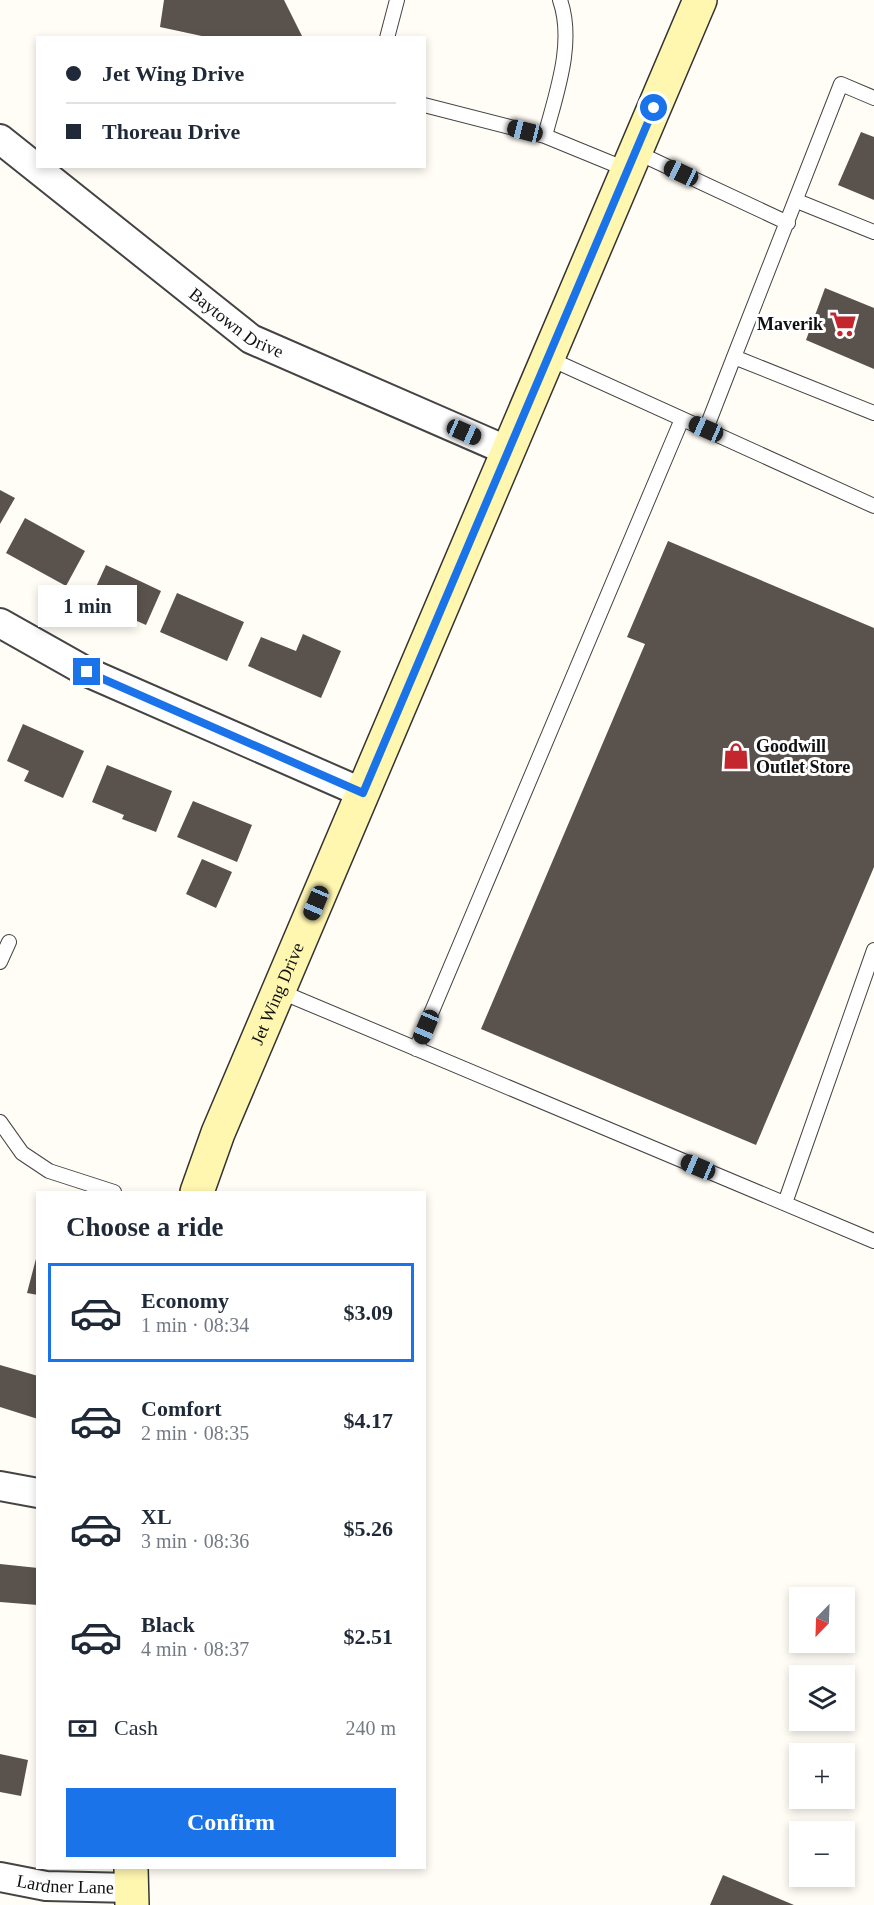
<!DOCTYPE html>
<meta charset="utf-8">
<style>
:root{--surface:#fff;--page:#f6f6f7;--text:#1f2937;--muted:#747a83;--line:#e0e1e3;--accent:#1a73e8}
body{margin:0;font-family:"Times New Roman",serif;background:var(--page);color:var(--text);height:100vh;display:flex;flex-direction:column;font-size:22px;white-space:nowrap}
*{box-sizing:border-box;margin:0}
p{font-size:20px;color:var(--muted)}
.icon{flex:none;width:33px;height:33px;fill:none;stroke:currentColor;stroke-width:2;stroke-linecap:round;stroke-linejoin:round}
.map{position:relative;flex:1;overflow:hidden}
.details{position:absolute;left:36px;top:1191px;width:390px;height:678px;display:flex;flex-direction:column;background:var(--surface);border-radius:0px;box-shadow:0 3px 9px #0003}
.details>*{flex:none}
.top-card{position:absolute;left:36px;top:36px;width:390px;height:132px;border-radius:0px;box-shadow:0 3px 9px #0003;display:grid;align-content:center;height:132px;padding:0 30px;background:var(--surface)}
.needle{width:39px;rotate:203deg}
.controls{position:absolute;left:789px;top:1587px;display:grid;gap:12px}
.controls a{display:grid;place-items:center;width:66px;height:66px;border-radius:0px;background:var(--surface);box-shadow:0 3px 9px #0003;font-size:30px}
.end{position:absolute;width:27px;height:27px;margin:-14px;border:8px solid #1a73e8;background:#fff;box-shadow:0 0 0 3px #fff}
.from{border-radius:50%}
.bubble{position:absolute;height:42px;border-radius:0px;background:var(--surface);box-shadow:0 3px 9px #0003;font-size:20px;font-weight:700;line-height:42px;text-align:center}
.car{position:absolute;width:18px;height:36px;margin:-18px -9px;border-radius:8px;box-shadow:0 0 4px 2px #0007;background:linear-gradient(#222 24%,#8ab4d8 0 40%,#222 0 76%,#8ab4d8 0 86%,#222 0)}
.top-card b{display:flex;align-items:center;gap:21px;height:57px;font-size:22px}
.top-card b+b{border-top:2px solid var(--line)}
.top-card i{width:15px;height:15px;background:var(--text)}
ul{padding:0;list-style:none}
li{display:flex;align-items:center;gap:18px;height:99px;margin:0 12px 9px;padding:0 18px;border:3px solid transparent;border-radius:0px}
li div{flex:1}
li b{display:block;font-size:22px}
li em{font-style:normal;font-weight:700}
li.active{border-color:var(--accent)}
li>.icon{width:54px;height:54px;stroke-width:1.5}
h2{padding:0 30px;font-size:27px;line-height:72px}
.pay{display:flex;align-items:center;gap:15px;height:66px;padding:0 30px;font-size:22px}
.pay p{margin-inline-start:auto}
.cta{display:flex;gap:12px;margin-top:auto;padding:12px 30px}
.cta a{flex:1;height:69px;border-radius:0px;background:var(--accent);color:#fff;font-size:24px;font-weight:700;line-height:69px;text-align:center}
.map>svg:first-child{display:block}
.building{fill:#5a524d}
.lines{fill:none;stroke-linecap:round;stroke-linejoin:round}
.service-casing{stroke:#444;stroke-width:16}
.minor-casing{stroke:#444;stroke-width:32}
.secondary-casing{stroke:#333;stroke-width:36}
.service{stroke:#fff;stroke-width:14}
.minor{stroke:#fff;stroke-width:28}
.secondary{stroke:#fff6b0;stroke-width:33}
.route{stroke:#1a73e8;stroke-width:8}
.labels{text-anchor:middle;stroke-width:6;stroke-linejoin:round;paint-order:stroke}
.street-label{font-size:18px;fill:#111;stroke:#fff}
.poi-label{font-size:18px;font-weight:bold;fill:#111;stroke:#fff;text-anchor:end}
</style>
<div class="map">
<svg width="874" height="1905" viewBox="0 0 874 1905">
<rect width="100%" height="100%" fill="#fffdf5"/>
<path class="building" d="M164 0H284L303 38H211L160 27Z
M861 132 874 137V200L838 185Z
M825 288 874 308V369L806 340Z
M0 490 15 498 0 524Z
M25 518 85 551 66 586 6 553Z
M668 541 874 628V867L756 1145 481 1029 645 644 627 637Z
M106 565 161 591 146 625 90 600Z
M177 593 244 622 227 661 160 632Z
M303 634 341 651 321 698 248 666 261 637 296 651Z
M23 724 84 751 63 798 24 781 29 771 7 761Z
M107 765 172 791 156 832 122 819 124 815 92 802Z
M193 801 252 825 237 862 177 837Z
M202 859 232 872 216 908 186 894Z
M37 1255H38V1295L27 1293Z
M0 1365 38 1376V1419L0 1407Z
M0 1564 38 1568V1605L0 1602Z
M0 1754 28 1760 21 1796 0 1792Z
M723 1875 794 1905H710Z"/>
<g class="lines">
<defs>
<path id="service" d="M560 0C575 43 556 94 545 136L628 170
M387 38 397 0
M874 98 841 84 734 357 874 413
M424 105 545 136
M636 152 788 223
M797 201 874 232
M548 358 874 506
M706 429 734 357
M0 962 9 942
M279 991 874 1241
M416 1049 682 419
M0 1122 22 1153 49 1171 114 1192
M785 1203 874 950"/>
<g id="minor">
<path id="s1" d="M0 139 251 339 508 451"/>
<path d="M0 623 87 672 363 793"/>
<path d="M0 1486 38 1493"/>
<path id="s2" d="M0 1877 46 1886 132 1888"/>
</g>
<g id="secondary">
<path id="s3" d="M197 1192 218 1133 700 0"/>
<path d="M131 1868 132 1905"/>
</g>
</defs>
<use href="#service" class="service-casing"/>
<use href="#minor" class="minor-casing"/>
<use href="#secondary" class="secondary-casing"/>
<use href="#service" class="service"/>
<use href="#minor" class="minor"/>
<use href="#secondary" class="secondary"/>
</g>
<g class="lines">
<path class="route" d="M87 672 363 793 654 108"/>
</g>
<defs>
<symbol id="supermarket-bare" viewBox="-9 -9 18 18"><path d="M-6-5.5h2.5l.6 2H6L4.5 2H-2.5L-4.4-4H-6ZM-1.5 3.2a1.3 1.3 0 1 0 .1 0ZM3 3.2a1.3 1.3 0 1 0 .1 0Z" fill="#c4262e" stroke="#fff" stroke-width="2.5" paint-order="stroke"/></symbol>
<symbol id="shop-bare" viewBox="-9 -9 18 18"><path d="M-5-2.5h2.3a2.7 3.5 0 0 1 5.4 0H5L5.5 6h-11ZM-1.5-2.5h3a1.5 2.3 0 0 0-3 0Z" fill="#c4262e" stroke="#fff" stroke-width="2.5" paint-order="stroke"/></symbol>
</defs>
<g fill-rule="evenodd">
<use href="#supermarket-bare" x="824" y="305" width="38" height="38"/>
<use href="#shop-bare" x="717" y="737" width="38" height="38"/>
</g>
<g class="labels">
<g class="street-label">
<text dy="6" stroke="none"><textPath href="#s1" startOffset="300">Baytown Drive</textPath></text>
<text dy="6" stroke="none"><textPath href="#s3" startOffset="214">Jet Wing Drive</textPath></text>
<text dy="6" stroke="none"><textPath href="#s2" startOffset="66">Lardner Lane</textPath></text>
</g>
<g class="poi-label">
<text x="823" y="330">Maverik</text>
<text x="756" y="752" text-anchor="start">Goodwill<tspan x="756" dy="21">Outlet Store</tspan></text>
</g>
</g>
</svg>
<div class="controls">
<a><svg class="needle" viewBox="-14 -14 28 28"><path d="M0-13l5 13h-10z" fill="#e53935"/><path d="M0 13l5-13h-10z" fill="#747a83"/></svg></a>
<a><svg class="icon" aria-label="layers" viewBox="0 0 24 24"><path d="M12 4l9 5-9 5-9-5zM3 14l9 5 9-5"/></svg></a>
<a>+</a>
<a>−</a>
</div>
<i class="end from" style="left:654px;top:108px"></i>
<i class="end" style="left:87px;top:672px"></i>
<div class="bubble" style="left:38px;top:585px;width:99px">1 min</div>
<i class="car" style="left:525px;top:131px;rotate:284deg"></i>
<i class="car" style="left:681px;top:173px;rotate:295deg"></i>
<i class="car" style="left:706px;top:429px;rotate:294deg"></i>
<i class="car" style="left:464px;top:432px;rotate:114deg"></i>
<i class="car" style="left:316px;top:903px;rotate:203deg"></i>
<i class="car" style="left:426px;top:1027px;rotate:203deg"></i>
<i class="car" style="left:698px;top:1167px;rotate:293deg"></i>
<div class="top-card">
<b><i class="from"></i>Jet Wing Drive</b>
<b><i></i>Thoreau Drive</b>
</div>
<section class="details">
<h2>Choose a ride</h2>
<ul>
<li class="active"><svg class="icon" aria-label="car" viewBox="0 0 24 24"><path d="M5 17H2v-5l4-1 3-4h7l3 4 3 1v5h-3M9 17h6M6 11h13"/><circle cx="7" cy="17" r="2"/><circle cx="17" cy="17" r="2"/></svg><div><b>Economy</b><p>1 min · 08:34</p></div><em>$3.09</em></li>
<li><svg class="icon" aria-label="car" viewBox="0 0 24 24"><path d="M5 17H2v-5l4-1 3-4h7l3 4 3 1v5h-3M9 17h6M6 11h13"/><circle cx="7" cy="17" r="2"/><circle cx="17" cy="17" r="2"/></svg><div><b>Comfort</b><p>2 min · 08:35</p></div><em>$4.17</em></li>
<li><svg class="icon" aria-label="car" viewBox="0 0 24 24"><path d="M5 17H2v-5l4-1 3-4h7l3 4 3 1v5h-3M9 17h6M6 11h13"/><circle cx="7" cy="17" r="2"/><circle cx="17" cy="17" r="2"/></svg><div><b>XL</b><p>3 min · 08:36</p></div><em>$5.26</em></li>
<li><svg class="icon" aria-label="car" viewBox="0 0 24 24"><path d="M5 17H2v-5l4-1 3-4h7l3 4 3 1v5h-3M9 17h6M6 11h13"/><circle cx="7" cy="17" r="2"/><circle cx="17" cy="17" r="2"/></svg><div><b>Black</b><p>4 min · 08:37</p></div><em>$2.51</em></li>
</ul>
<div class="pay"><svg class="icon" aria-label="cash" viewBox="0 0 24 24"><path d="M3 7h18v10H3z"/><circle cx="12" cy="12" r="2"/></svg>Cash<p>240 m</p></div>
<div class="cta"><a>Confirm</a></div>
</section>
</div>
